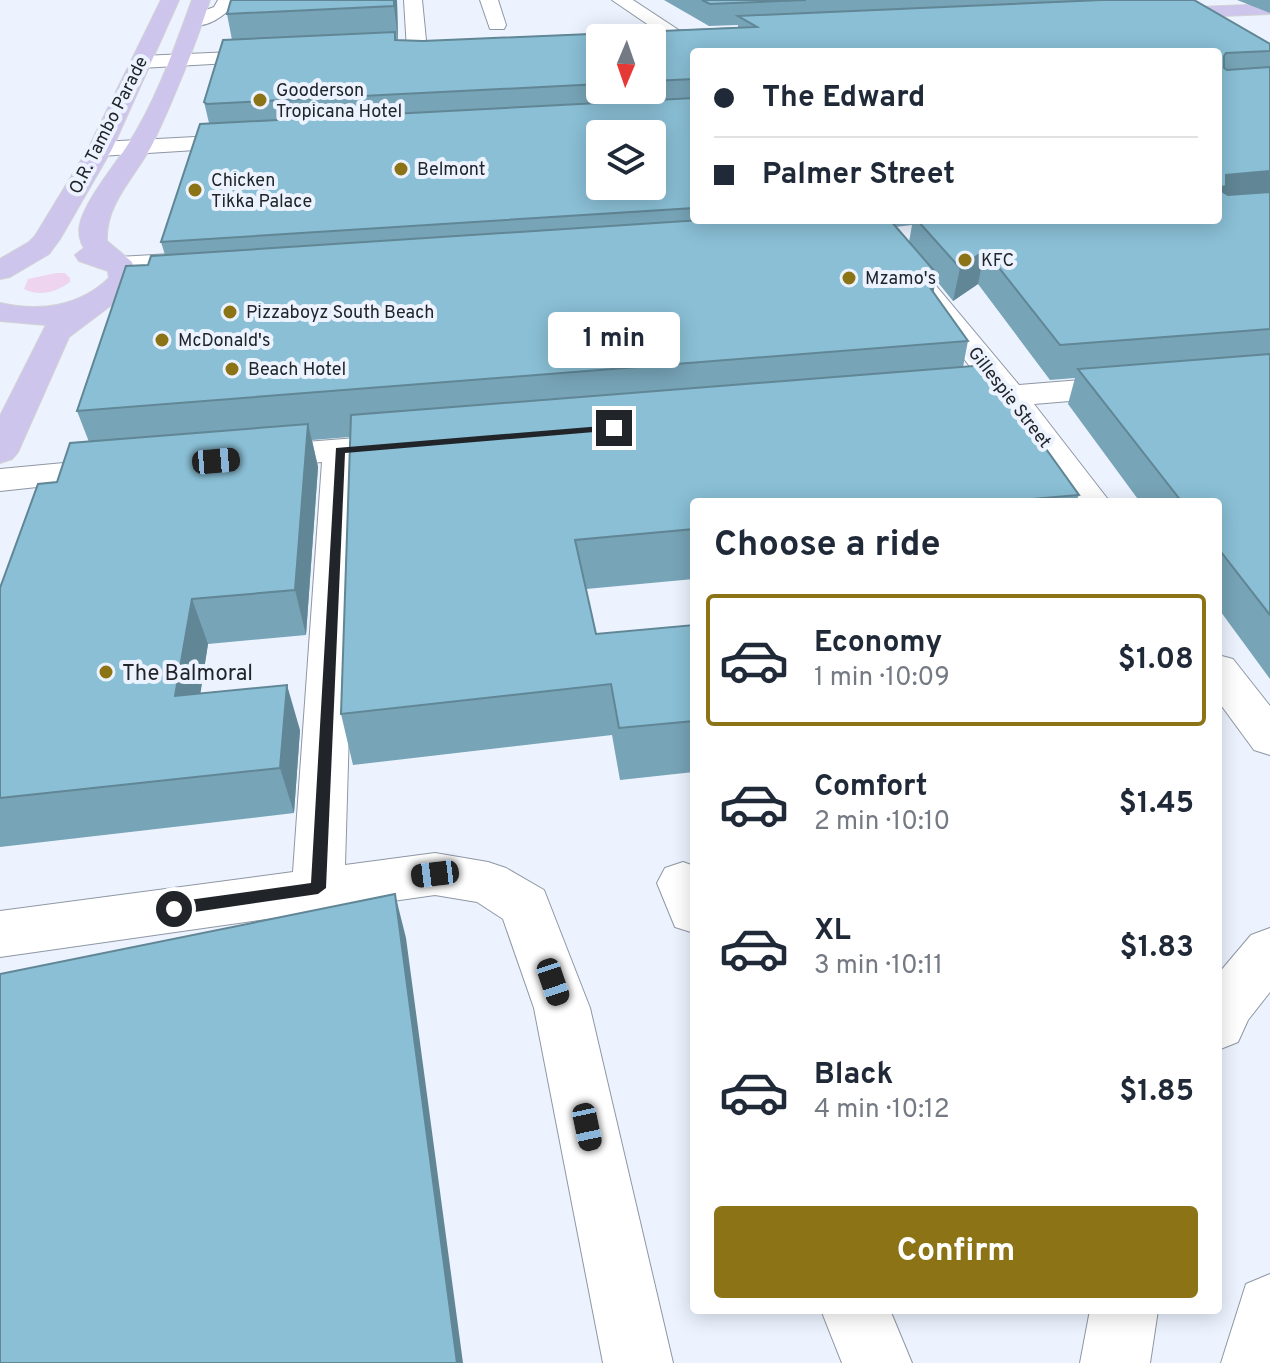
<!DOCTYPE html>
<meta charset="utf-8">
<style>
:root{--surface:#fff;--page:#f6f6f7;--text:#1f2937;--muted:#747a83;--line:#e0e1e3;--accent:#8b7316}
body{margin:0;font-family:Overpass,sans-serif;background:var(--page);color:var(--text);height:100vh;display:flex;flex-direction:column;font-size:30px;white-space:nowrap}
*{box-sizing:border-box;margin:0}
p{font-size:26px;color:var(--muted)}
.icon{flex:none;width:44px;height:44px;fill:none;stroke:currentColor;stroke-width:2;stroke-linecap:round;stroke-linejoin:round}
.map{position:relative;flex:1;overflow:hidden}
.details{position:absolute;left:690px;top:498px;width:532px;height:816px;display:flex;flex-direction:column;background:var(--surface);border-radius:8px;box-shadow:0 4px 20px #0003}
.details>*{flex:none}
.hud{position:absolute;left:690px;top:48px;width:532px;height:176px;border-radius:8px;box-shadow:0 4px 20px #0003;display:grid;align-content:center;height:176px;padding:0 24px;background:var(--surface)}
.needle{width:52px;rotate:182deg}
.buttons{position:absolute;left:586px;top:24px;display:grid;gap:16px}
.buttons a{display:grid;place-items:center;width:80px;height:80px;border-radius:8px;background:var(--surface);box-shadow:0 4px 20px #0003;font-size:40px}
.end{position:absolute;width:36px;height:36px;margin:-18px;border:10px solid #21252a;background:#fff;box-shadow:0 0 0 4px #fff}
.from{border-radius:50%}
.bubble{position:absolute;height:56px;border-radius:8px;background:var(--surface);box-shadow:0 4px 20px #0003;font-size:26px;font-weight:700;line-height:56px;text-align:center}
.car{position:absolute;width:24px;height:48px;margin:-24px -12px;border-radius:10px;box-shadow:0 0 6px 2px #0007;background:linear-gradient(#222 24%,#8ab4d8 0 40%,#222 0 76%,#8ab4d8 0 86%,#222 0)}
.hud b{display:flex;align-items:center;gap:28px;height:76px;font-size:30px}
.hud b+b{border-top:2px solid var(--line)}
.hud i{width:20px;height:20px;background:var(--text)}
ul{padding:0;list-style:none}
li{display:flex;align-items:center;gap:24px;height:132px;margin:0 16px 12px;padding:0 8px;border:4px solid transparent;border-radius:8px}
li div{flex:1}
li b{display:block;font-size:30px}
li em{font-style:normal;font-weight:700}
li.on{border-color:var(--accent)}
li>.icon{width:72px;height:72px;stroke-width:1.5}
h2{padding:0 24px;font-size:36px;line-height:96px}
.action{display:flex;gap:16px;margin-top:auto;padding:16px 24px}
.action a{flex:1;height:92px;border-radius:8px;background:var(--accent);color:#fff;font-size:32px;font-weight:700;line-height:92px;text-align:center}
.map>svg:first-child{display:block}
.green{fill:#efd4ef}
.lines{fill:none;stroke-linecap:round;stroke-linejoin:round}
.minor-casing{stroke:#8e97a4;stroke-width:2}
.major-casing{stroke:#d3d3d4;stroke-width:2}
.minor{fill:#fff;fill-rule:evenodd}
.major{fill:#cdc5ec;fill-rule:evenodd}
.wall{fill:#77a4b7;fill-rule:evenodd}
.shaded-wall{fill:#618695}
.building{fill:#8abfd5;stroke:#618695;stroke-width:2;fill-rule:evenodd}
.route{fill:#21252a}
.poi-dot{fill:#8b7316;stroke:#ecf3ff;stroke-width:3}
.labels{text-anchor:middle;stroke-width:8;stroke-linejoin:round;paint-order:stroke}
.far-poi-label{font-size:18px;fill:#21252a;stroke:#ecf3ff;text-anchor:start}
.far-street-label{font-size:18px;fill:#21252a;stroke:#ecf3ff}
.poi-label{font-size:22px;fill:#21252a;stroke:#ecf3ff;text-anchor:start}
</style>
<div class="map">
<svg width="1270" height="1363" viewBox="0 0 1270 1363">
<rect width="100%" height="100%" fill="#ecf3ff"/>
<path class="green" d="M56 273H65L70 278V282C57 292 39 297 24 289L28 279Z"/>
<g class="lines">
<defs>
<path id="minor" d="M218 0H236C227 16 207 29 187 25L185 21 187 17 214 7Z
M404 0H422L427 50 424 54 417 56 407 50Z
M480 0H498L506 25 504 29H490Z
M612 0H633L712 52H694V56Z
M278 50 285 52 288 56 285 60 141 68 131 62 141 56Z
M252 134 260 136 264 141 260 146 100 156 92 154 88 149 92 144 100 142Z
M854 220H881L1019 385 1130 376 1142 379 1146 386 1142 393 1130 396 1034 404 1110 502H1072L1002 406 947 411 935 408 930 401 935 394 987 388Z
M207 252 217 254 221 260 217 266 118 273 108 271 104 265 108 259 118 257Z
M408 434 420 437 425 444 420 451 357 459 345 865 435 853 488 862 506 868 544 890 590 1008 673 1363H603L534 1008 503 919 477 902 435 895 0 957V911L293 872 322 462 253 468 240 465 235 457 240 449 253 446Z
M117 458 130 461 135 469 130 477 0 491V469Z
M1218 655 1233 659 1270 706V755L1254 750 1218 701Z
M683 862 694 866V933L675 927 657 883 665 868Z
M1270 928V992L1248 1020 1238 1042 1218 1050V974L1251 935Z
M1270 1274V1363H1221L1246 1284Z
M821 1310H890L912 1363H842Z
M1090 1310H1158L1150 1363H1080Z"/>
<path id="major" d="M161 0H179L112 149 60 239 49 254 10 277 0 279V259L29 242 35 236 88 149Z
M192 0H210C194 49 175 96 153 143 137 175 105 203 107 241L132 262 137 280 122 297 69 337 18 452 12 459 0 463V416L46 325 0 321V303C39 312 79 307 109 278L108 271 79 261 75 255 84 248C80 242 78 232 80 224 85 201 114 166 127 146 155 104 175 47 192 0Z
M1270 4V14L1199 17 1190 12 1199 7Z"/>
</defs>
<use href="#minor" class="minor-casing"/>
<use href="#major" class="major-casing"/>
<use href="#minor" class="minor"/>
<use href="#major" class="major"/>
</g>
<path class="wall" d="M397 0 398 40 423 41 738 27V25L709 26 664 0H1194L1270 44V679L1218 608V502H1140L1068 404 1075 378 1050 380 978 284 953 301 936 280 933 293 968 341 963 367 1079 495 1076 502H694V579L586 589 596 634 694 625V772L620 780 612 735 353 765 341 714 350 437 312 440 318 467 306 635 208 644 200 693 300 730 294 813 0 847V588L57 482 89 442 77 411 148 265 165 255 161 242 209 123 204 102 232 40 227 14ZM600 38H652V90H600ZM694 52H1218V220H694ZM912 225 909 242 895 227Z
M1237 0H1270V13Z"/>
<path class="shaded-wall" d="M394 0H397L398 40 394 6Z
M1270 171V201L1218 208V188L1226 175Z
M985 250 978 284 953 301 960 268Z
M937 274 928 319 926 282Z
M308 424 318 467 306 635 295 590Z
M192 599 208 644 193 742 175 696Z
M287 685 300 730 294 813 280 768Z
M395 894 406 938 463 1363H457Z"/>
<path class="building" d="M231 0H394V6L227 14Z
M702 0H806L710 4Z
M1101 0H1194L1270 44V51L1226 53 1224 56V68L1227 70 1270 67V171L1226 175V186L1218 188V52H694V79L652 81V38H600V84L207 104 204 102 223 40 395 32V40L423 41 757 27 738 16Z
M694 98V208L161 242 200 124ZM600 134H652V186H600Z
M1218 189 1228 195 1270 192V329L1060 345 985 250 960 268 917 220H1218Z
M701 220H890L937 274 926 282 968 341 77 411 126 266 148 265 151 256Z
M1270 354V615L1218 548V502H1182L1078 369Z
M986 365 1079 495 1019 500 1020 502H694V529L575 540 596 634 694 625V721L619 728 611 684 341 714 351 415Z
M308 424 295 590 192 599 175 696 287 685 280 768 0 798V588L38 484 57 482 70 443Z
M395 894 457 1363H0V974Z"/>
<path class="route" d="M614 425 618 426V430L345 453 326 888 318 894 174 915 168 913V904L174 902 311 883 336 448Z"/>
<g class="poi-dot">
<circle cx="260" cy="100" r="8"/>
<circle cx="401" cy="169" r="8"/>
<circle cx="195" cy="190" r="8"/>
<circle cx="965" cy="260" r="8"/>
<circle cx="849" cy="278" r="8"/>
<circle cx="230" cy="312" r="8"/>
<circle cx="162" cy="340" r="8"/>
<circle cx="232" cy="369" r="8"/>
<circle cx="106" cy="672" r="8"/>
</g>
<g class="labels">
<g class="far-poi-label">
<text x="276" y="96">Gooderson<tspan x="276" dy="21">Tropicana Hotel</tspan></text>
<text x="417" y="175">Belmont</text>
<text x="211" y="186">Chicken<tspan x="211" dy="21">Tikka Palace</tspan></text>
<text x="981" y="266">KFC</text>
<text x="865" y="284">Mzamo's</text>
<text x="246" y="318">Pizzaboyz South Beach</text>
<text x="178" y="346">McDonald's</text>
<text x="248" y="375">Beach Hotel</text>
</g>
<g class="far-street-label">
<text transform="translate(108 125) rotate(-63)" y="6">O.R. Tambo Parade</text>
<text transform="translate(1010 397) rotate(52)" y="6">Gillespie Street</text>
</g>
<g class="poi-label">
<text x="122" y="680">The Balmoral</text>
</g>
</g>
</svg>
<div class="buttons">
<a><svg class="needle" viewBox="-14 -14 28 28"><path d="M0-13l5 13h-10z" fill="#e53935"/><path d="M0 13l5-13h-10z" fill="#747a83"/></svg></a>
<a><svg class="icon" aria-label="layers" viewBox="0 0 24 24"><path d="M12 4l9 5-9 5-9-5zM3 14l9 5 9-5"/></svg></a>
</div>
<i class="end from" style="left:174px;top:909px"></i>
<i class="end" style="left:614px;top:428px"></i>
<div class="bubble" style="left:548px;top:312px;width:132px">1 min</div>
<i class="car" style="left:216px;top:461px;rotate:85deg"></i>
<i class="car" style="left:435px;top:874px;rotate:263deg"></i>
<i class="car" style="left:553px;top:982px;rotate:161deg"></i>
<i class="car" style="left:587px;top:1127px;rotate:168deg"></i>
<div class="hud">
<b><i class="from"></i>The Edward</b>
<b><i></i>Palmer Street</b>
</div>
<section class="details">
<h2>Choose a ride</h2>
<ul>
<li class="on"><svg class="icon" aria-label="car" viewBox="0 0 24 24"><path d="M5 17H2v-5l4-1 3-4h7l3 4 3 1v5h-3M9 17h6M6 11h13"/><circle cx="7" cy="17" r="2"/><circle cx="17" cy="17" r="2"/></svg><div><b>Economy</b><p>1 min · 10:09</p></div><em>$1.08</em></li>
<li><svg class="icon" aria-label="car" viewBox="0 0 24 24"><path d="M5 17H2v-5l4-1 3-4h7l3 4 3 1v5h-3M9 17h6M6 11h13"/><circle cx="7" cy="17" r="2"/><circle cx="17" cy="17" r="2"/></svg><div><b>Comfort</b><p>2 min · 10:10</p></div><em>$1.45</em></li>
<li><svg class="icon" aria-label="car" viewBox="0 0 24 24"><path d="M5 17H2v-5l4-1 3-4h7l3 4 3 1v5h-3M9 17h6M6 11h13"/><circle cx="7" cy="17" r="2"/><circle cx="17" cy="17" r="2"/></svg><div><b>XL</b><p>3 min · 10:11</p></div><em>$1.83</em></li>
<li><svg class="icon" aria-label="car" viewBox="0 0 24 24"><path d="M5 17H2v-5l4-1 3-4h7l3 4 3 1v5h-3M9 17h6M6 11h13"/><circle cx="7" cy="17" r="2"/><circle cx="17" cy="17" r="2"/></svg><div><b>Black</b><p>4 min · 10:12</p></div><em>$1.85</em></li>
</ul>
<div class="action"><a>Confirm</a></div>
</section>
</div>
